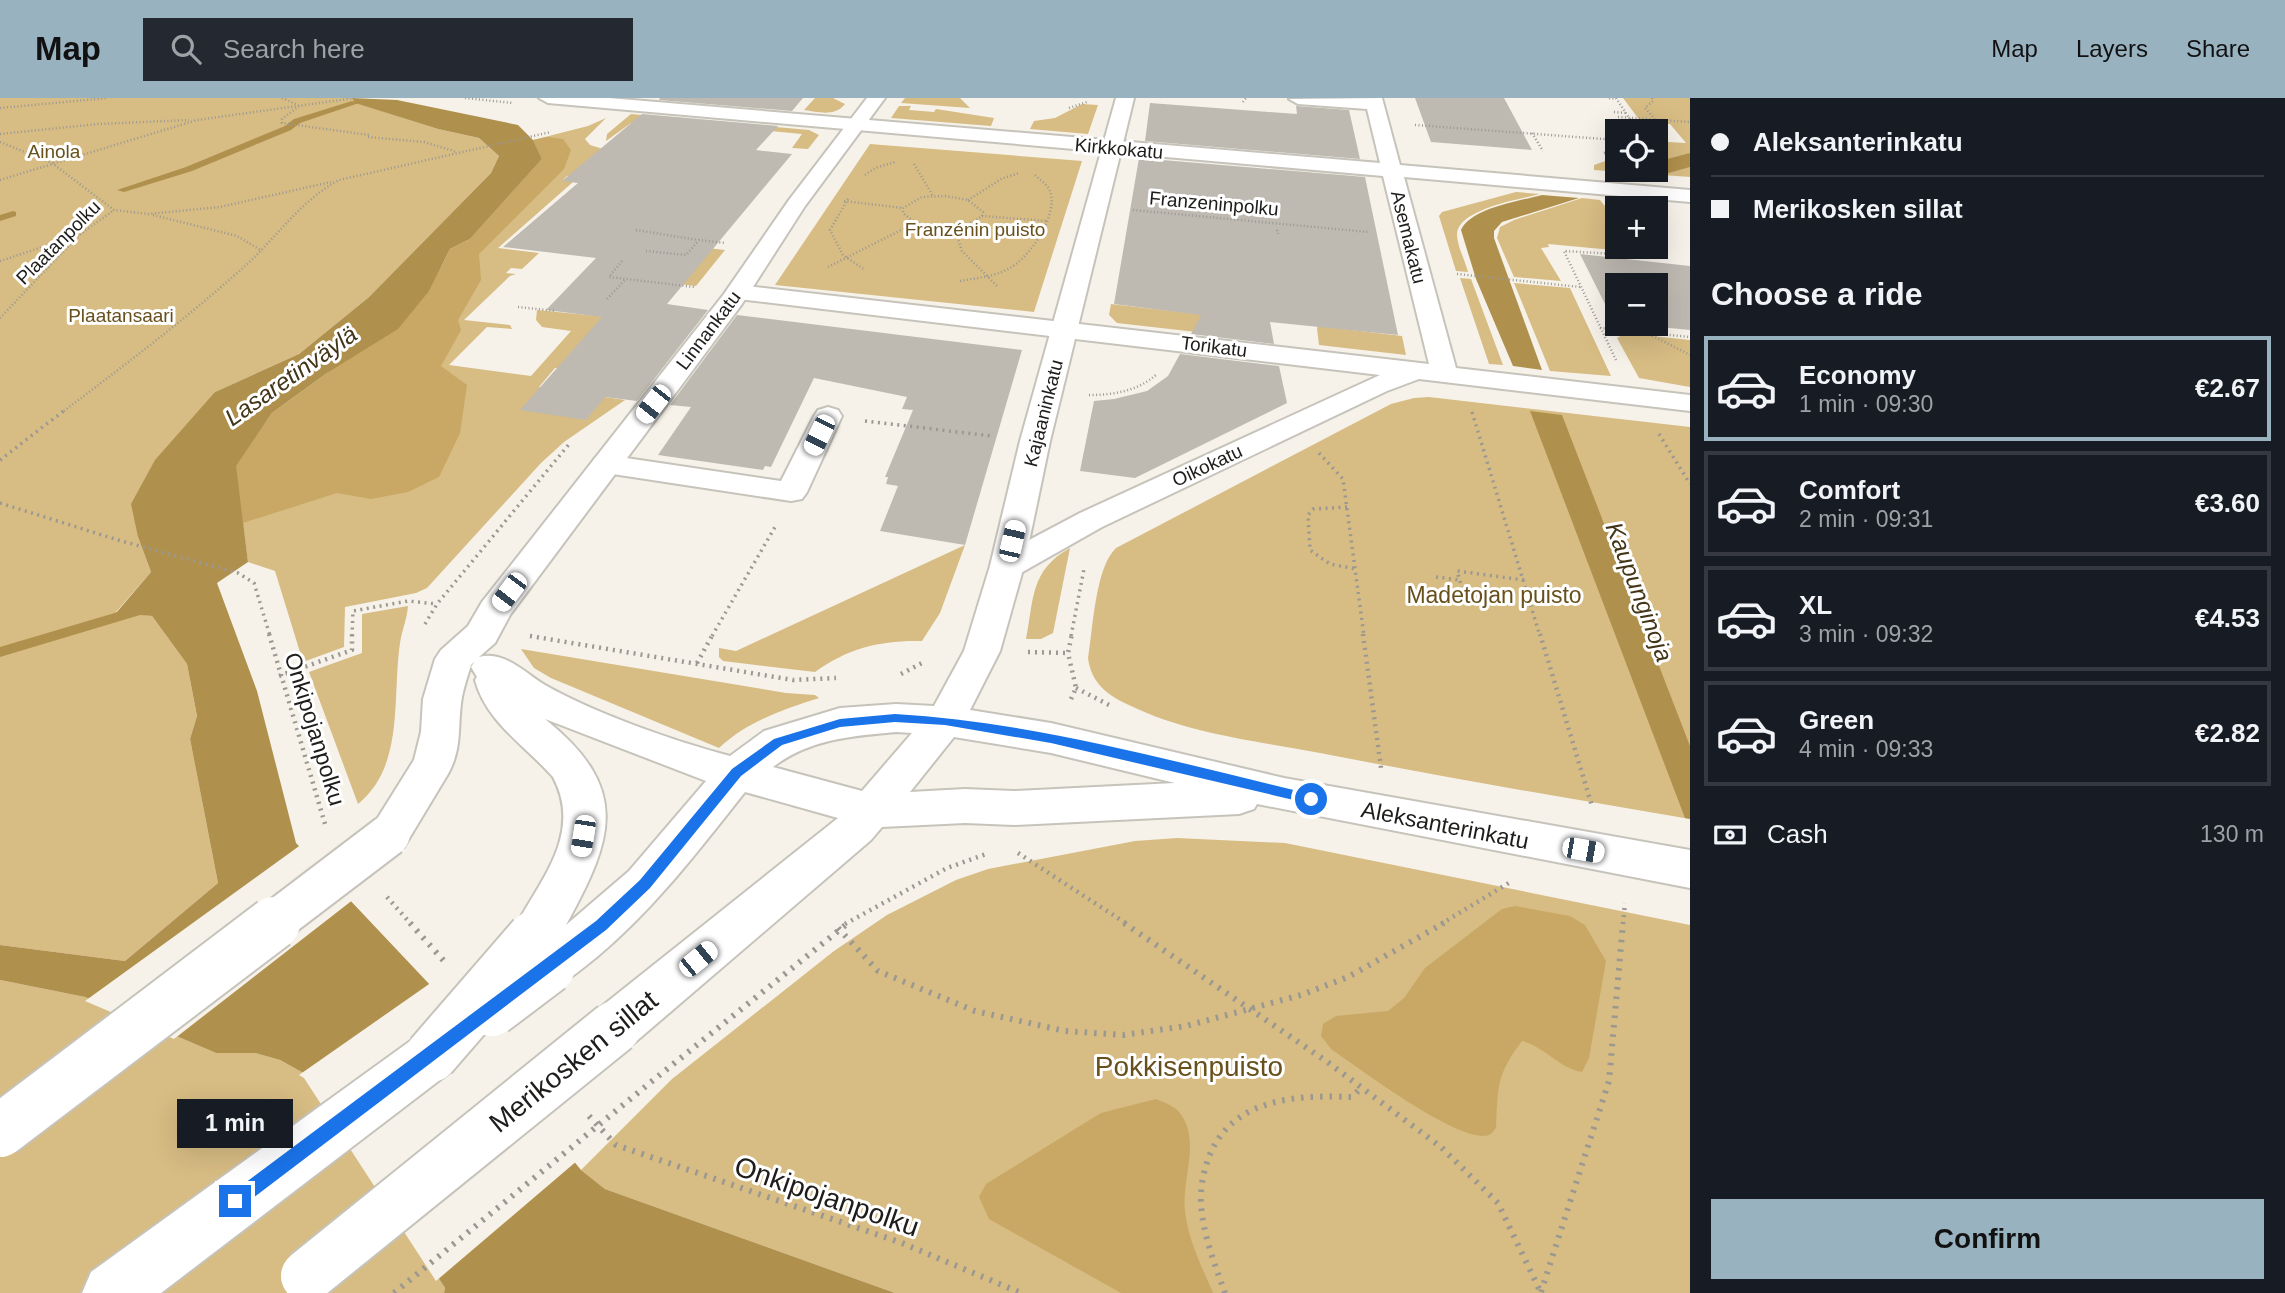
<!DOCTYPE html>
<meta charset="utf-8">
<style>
:root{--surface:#171b24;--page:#242831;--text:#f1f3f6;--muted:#9ea1a6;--line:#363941;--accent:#99b2c0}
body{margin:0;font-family:Helvetica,sans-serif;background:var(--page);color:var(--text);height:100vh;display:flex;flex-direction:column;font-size:26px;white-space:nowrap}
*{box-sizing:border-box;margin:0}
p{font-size:23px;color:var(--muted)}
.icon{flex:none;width:38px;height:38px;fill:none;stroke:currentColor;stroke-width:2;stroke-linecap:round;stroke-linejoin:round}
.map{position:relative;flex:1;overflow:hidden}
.side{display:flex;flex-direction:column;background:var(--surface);width:595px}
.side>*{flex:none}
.hud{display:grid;align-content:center;height:154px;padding:0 21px;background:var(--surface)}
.tools{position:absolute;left:1605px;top:21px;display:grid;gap:14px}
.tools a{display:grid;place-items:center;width:63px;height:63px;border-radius:0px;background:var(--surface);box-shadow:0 7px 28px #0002;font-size:35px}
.end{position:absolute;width:32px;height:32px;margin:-16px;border:9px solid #1a73e8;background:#fff;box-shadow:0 0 0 4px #fff}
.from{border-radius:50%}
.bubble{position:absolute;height:49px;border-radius:0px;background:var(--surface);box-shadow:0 7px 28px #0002;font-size:23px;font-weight:700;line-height:49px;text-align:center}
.car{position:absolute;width:21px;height:42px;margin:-21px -10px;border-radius:9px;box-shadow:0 0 5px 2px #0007;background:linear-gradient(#fff 24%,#345 0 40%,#fff 0 76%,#345 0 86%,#fff 0)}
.hud b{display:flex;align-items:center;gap:24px;height:66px;font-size:26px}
.hud b+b{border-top:2px solid var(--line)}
.hud i{width:18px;height:18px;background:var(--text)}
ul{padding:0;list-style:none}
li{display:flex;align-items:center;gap:21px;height:105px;margin:0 14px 10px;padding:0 7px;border:4px solid var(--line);border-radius:0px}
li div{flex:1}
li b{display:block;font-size:26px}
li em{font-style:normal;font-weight:700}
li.current{border-color:var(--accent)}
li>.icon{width:63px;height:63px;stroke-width:1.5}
h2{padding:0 21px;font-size:32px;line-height:84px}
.pay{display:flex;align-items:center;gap:18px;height:77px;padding:0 21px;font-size:26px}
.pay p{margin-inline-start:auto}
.primary-button{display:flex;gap:14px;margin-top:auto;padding:14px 21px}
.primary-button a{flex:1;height:80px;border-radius:0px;background:var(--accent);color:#111;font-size:28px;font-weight:700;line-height:80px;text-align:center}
header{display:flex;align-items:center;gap:42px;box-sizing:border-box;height:98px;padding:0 35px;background:var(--accent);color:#111}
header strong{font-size:33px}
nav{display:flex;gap:38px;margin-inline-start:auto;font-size:24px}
.search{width:490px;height:63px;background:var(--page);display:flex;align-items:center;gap:18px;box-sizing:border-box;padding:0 24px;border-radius:0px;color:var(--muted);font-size:26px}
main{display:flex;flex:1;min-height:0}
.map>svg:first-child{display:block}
.green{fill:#d7bc83}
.forest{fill:#c8a864}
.water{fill:#b0904d}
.pier{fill:#f6f2ea}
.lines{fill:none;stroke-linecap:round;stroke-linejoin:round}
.stream{fill:#b0904d;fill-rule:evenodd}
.building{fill:#bebab2}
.minor-casing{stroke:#c6c3bb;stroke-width:4}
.major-casing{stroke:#c6c3bb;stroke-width:4}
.path-far3{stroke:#9b9892;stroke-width:2.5;stroke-dasharray:1 2.5;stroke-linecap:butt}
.path-far2{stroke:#9b9892;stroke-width:3.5;stroke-dasharray:2 4.5;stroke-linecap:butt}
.path-far1{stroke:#9b9892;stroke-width:4.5;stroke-dasharray:2 5;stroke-linecap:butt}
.path{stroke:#9b9892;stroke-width:6;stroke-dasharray:2.5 7;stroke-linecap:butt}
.minor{fill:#fff;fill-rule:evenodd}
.major{fill:#fff;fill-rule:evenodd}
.major-bridge-far1-casing{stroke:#c6c3bb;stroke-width:45;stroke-linecap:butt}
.major-bridge-casing{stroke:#c6c3bb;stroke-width:56;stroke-linecap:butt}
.path-bridge{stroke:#9b9892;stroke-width:6;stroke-dasharray:2.5 7;stroke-linecap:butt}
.major-bridge-far1{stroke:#fff;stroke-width:41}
.major-bridge{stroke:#fff;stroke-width:52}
.route{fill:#1a73e8}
.labels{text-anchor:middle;stroke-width:6;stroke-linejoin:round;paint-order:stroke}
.far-street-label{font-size:19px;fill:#1f1d1b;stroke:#fff}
.far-park-label{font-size:19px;fill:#67501c;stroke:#fff}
.park-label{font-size:23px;fill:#67501c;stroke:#fff}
.street-label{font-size:23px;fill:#1f1d1b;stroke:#fff}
.water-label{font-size:24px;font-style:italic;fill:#433517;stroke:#fff}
.near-street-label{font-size:28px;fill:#1f1d1b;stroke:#fff}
.near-park-label{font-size:28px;fill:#67501c;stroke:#fff}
</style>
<header>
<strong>Map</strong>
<div class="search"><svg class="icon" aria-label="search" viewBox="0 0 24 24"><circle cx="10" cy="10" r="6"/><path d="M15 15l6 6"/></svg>Search here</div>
<nav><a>Map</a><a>Layers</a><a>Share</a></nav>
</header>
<main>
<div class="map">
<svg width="1690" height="1195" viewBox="0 0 1690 1195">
<rect width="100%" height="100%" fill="#f6f2ea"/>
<path class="green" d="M0 0H352L356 5 438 31 479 40 499 58 491 75 369 199 299 256 215 294 138 439 151 474 116 514 152 518 187 566 197 618 190 641 218 785 125 863 0 847Z
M815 0H833L845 6C835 19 818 14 804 12Z
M905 0H960L970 10 901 5Z
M1623 0H1690V79L1594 72V67L1617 59V72H1656V48L1668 44 1686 45 1670 26 1641 24Z
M1082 6 1098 7 1088 36 1030 31 1034 23 1055 20Z
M899 8H911L909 12 934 14 936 11 994 20 991 28 891 20Z
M631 16 809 32 819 37 808 51 792 50 802 36 725 29 721 33 631 25 606 43 607 36Z
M606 20 585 41 590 47 603 51 578 80 567 78 563 82 573 84 498 150 539 155 522 171 511 170 506 175 516 176 510 178 464 222 510 227 512 231 487 229 449 267 531 278 571 233 542 229 536 222 537 212 607 219 561 271 555 270 539 289 625 302 564 344 541 365 427 490 416 495 345 509 344 549 303 564 275 473 248 464 235 368 470 141 542 61 533 42 588 28Z
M870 46 1082 63 1034 214 775 187Z
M1516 94 1540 96C1521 101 1458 111 1457 136 1457 148 1465 162 1468 174L1456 173 1439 118 1442 114Z
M1582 100 1600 102 1617 123V149H1631L1613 152 1548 146 1549 149 1541 150 1561 183 1514 179 1497 140 1500 129 1514 122Z
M707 150 725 152 696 188 636 181Z
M1460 180 1471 181 1503 267 1489 266Z
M1514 185 1570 190 1611 278 1550 273Z
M1111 206 1206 217 1205 235 1117 225 1109 217Z
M1324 217 1335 230 1402 238 1406 257 1319 247 1317 230Z
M1625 235 1690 242V289L1639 280 1617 240Z
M1429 299 1690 329V721C1566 700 1443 679 1320 655 1257 643 1189 636 1131 608 1108 598 1091 585 1088 560 1093 531 1095 470 1116 450L1391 306 1414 300Z
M965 447 940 515 922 543C881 542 848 550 815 574L723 563 719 559V550L736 553Z
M1070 450 1053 535 1041 541H1026C1034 501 1030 472 1070 450Z
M408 508C407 521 402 532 400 545 392 599 405 668 358 706L309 574 362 555V516Z
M521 551 786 595 815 597 819 600C782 612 748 623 719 650L551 580 534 570Z
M1177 740 1285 745 1690 827V1195H895L605 1091 581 1072 672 981 834 853 887 817 956 782 988 771 1135 743Z
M0 882 85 899 216 955H255L280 962 307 977 445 1190 444 1195H0Z"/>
<path class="forest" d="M547 39 563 41 571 52 564 71 479 156 481 182 458 222 461 232 441 268 467 287 460 335 439 379 408 394 371 401 337 395 243 425 235 368 272 315 327 275 429 193 450 151 470 141 542 61 533 42Z
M1515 808 1570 818 1585 827 1606 863 1589 960 1582 974C1560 971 1545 949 1522 943 1496 977 1498 989 1496 1030 1492 1035 1490 1038 1483 1038 1448 1037 1363 973 1331 951L1321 938 1323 926 1336 918 1388 913 1404 900 1425 870 1502 811Z
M1156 1001C1163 1004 1174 1008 1179 1014 1202 1042 1181 1081 1185 1113 1188 1142 1202 1169 1213 1195H1121L989 1121 979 1099 986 1086 1101 1015Z"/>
<path class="water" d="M352 0 397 2 518 27 533 42 542 61 470 141 450 151 429 193 398 231 327 275 272 315 236 368 248 464 217 485 257 593 296 745 432 889 581 1072 605 1091 895 1195H444L445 1190 307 977 280 962 255 955H216L85 899 0 882V847L125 863 218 785 190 641 197 618 187 566 152 518 116 515 151 474 138 439 131 406 155 362 215 294 299 256 369 199 491 75 499 58 479 40 438 31 355 5Z
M1690 55V69L1661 77 1619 73 1656 72V64Z
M1542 97 1579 100 1502 124 1494 133V140L1542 272 1513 268 1476 181 1461 132C1471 110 1520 103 1542 97Z
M1530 313 1562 317 1690 648V721L1685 720Z"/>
<path class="pier" d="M302 746 354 801 174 941 85 903Z
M432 884 578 1062 436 1183 304 980 299 977Z"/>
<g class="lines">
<path class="stream" d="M352 3 359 5 300 25 291 32 192 73 124 94 117 92 186 69 285 28 294 21Z
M13 113 16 114V118L0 123V117Z
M145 506 152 511 150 514 0 559V549Z"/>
</g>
<path class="building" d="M660 0H803L792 13 659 2Z
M1415 0H1504L1532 52 1431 44Z
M1150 5 1297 16 1296 8 1349 12 1360 61 1145 43Z
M642 16 778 28 756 52 792 56 667 206 708 212 637 303 605 299 586 322 520 312 602 219 546 212 596 160 503 149 578 85 562 83Z
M1139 60 1365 79 1398 237 1270 224 1274 246 1191 236 1201 217 1114 206Z
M1580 156 1690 168V232L1629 226H1656V187H1617V224H1614Z
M737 217 1022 252 965 447 880 433 898 388 886 386 888 379H885L913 312 902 311 907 299 814 280 771 369 765 368 763 372 658 357 691 309 670 307Z
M1180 256 1279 268 1287 305 1135 380 1080 373 1094 303 1114 301 1147 293 1168 278Z"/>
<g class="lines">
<defs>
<path id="minor" d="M539 0H609L1380 65 1367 11 1298 6 1289 1 1382 0 1400 67 1690 92V104L1404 79 1456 270 1690 297V313L1419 281 1387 293 1102 429 1019 476 1007 479 995 476 990 468 995 460 1080 415 1380 277 738 201 729 199 726 194 729 189 738 187 1429 266 1383 78 548 5Z
M828 309 838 312 842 318 807 394 802 401 791 403 606 375 595 372 591 366 595 360 606 357 781 383 814 318 818 312Z"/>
<path id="major" d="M867 0H885L805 108 742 206 510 517 495 545 479 559C504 552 525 575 545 587 596 616 674 643 730 658L764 633 840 610 896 606 934 608 964 553 990 468 1020 343 1116 0H1134L1050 343 1024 468 1000 553 970 612 1051 625 1284 680 1690 752V790L1257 706 1254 711 1239 716 1014 727 965 725 882 729 871 742 633 946 615 953 597 946 590 929 597 912 838 720 745 694C699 752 655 810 598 858 582 871 568 883 549 891L532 884 525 869 530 858 517 854 510 839C535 787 585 739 553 679 526 648 486 624 475 582L477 579 471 569 475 563 471 567C468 577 464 588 462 599 457 627 463 649 448 676L404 749 389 755 374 749 367 737 414 662 421 634 423 601 435 561 441 552 468 528 482 504 724 196 789 102ZM545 621 706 683 629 773 566 827C613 741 632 691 545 621ZM896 634 912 635 862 693 773 669C809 641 852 638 896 634ZM954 639 1051 655 1175 685 1014 693 965 691 910 694Z
M431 933 449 941 457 958 449 975 161 1195H82L91 1174 413 941Z"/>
</defs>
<use href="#minor" class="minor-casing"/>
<use href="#major" class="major-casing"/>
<path class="path-far3" d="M282 0 298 7
M465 0 513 5
M1609 0 1616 1
M1616 0 1631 23
M1652 0 1653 3 1645 10 1655 21
M1243 4 1246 0
M299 8 282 21V25L369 37 368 39 424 44 457 54
M0 10 108 0
M1069 10 1087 4
M1614 14 1626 15
M1618 19 1690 24
M1415 27 1617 42
M1532 35 1543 53
M0 36 98 26 189 22
M0 44 52 65 114 112 148 116 220 109 331 84
M1604 55 1617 51
M914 66 933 98
M865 77 875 70 895 64
M0 82 197 22 355 0
M945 98 968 102 983 114 982 118C959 135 924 135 903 115V110L922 99Z
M848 101 830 132 843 157 865 172
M968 102 1001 81 1019 75
M844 103 903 110
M1133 112 1368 134
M153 117 237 138 262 153
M982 118 1047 123
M954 129 962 153 998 189
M636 132 698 142
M1277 132 1278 136
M646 153 686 157 699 142 725 145
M0 163 76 138
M622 163 609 179 694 189
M828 169 915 125
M1457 176 1580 189
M960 183C976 180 993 179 1008 171 1029 161 1059 117 1050 93 1047 86 1040 82 1035 77
M607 201 625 182
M518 209 556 213
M0 220 79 137 114 112
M1600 230 1690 239
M1649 236 1690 257
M1616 262 1564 153 1630 157 1641 154
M1089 297C1114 297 1137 293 1156 277
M64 313C126 266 187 220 245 168 277 139 300 103 339 82L551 34"/>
<path class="path-far2" d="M1472 314 1540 538
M865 323 992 338
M1659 336 1690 386
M1319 355 1343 381 1364 538
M0 362 66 311
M0 405 118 442 238 475 254 485 270 538
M1347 409 1313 411 1308 417 1310 452 1330 466 1356 471
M1436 479 1459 482
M1524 482 1457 473 1462 490 1529 500
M425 526 437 506 570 345
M352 538 353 513 408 503 437 506
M712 538 775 429
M1071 538 1084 471"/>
<path class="path-far1" d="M269 536 325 726
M1363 536 1381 670
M1540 536 1592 708
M530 538 793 582 836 580
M1028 554 1068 555
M697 565 713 536
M901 576 924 564
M279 578 352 552V536
M1076 590 1113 609
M1071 601 1076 590 1068 555 1072 536
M1018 755 1127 826
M387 799 411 826
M845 826 947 770 989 755
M1441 826 1512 783
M1623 826 1625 805"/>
<path class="path" d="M410 825 444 863
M1124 825 1326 963 1441 1049 1498 1105 1541 1195
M838 830 878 873 975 913 1065 933 1123 937 1186 928 1301 897 1348 879 1444 825
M651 984 848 825
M589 1018 616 1047 902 1145 1021 1195
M1541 1194 1609 983 1623 825
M1225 1195C1215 1167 1203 1137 1201 1106 1200 1089 1204 1070 1211 1054 1236 999 1299 997 1352 999L1361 990"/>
<use href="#minor" class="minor"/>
<use href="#major" class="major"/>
<defs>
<path id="major-bridge-far1" d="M272 826 389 737"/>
<path id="major-bridge" d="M492 912 549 869
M431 958 534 839
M0 1033 274 825
M307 1178 615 929"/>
</defs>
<use href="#major-bridge-far1" class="major-bridge-far1-casing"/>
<use href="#major-bridge" class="major-bridge-casing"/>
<path class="path-bridge" d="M394 1195 651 984"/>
<use href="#major-bridge-far1" class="major-bridge-far1"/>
<use href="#major-bridge" class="major-bridge"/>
</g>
<path class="route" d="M895 616C1036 624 1174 664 1311 696L1317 701 1311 706 1051 645 945 627 895 624 840 629 782 647 741 678 650 790 606 832 241 1109 235 1112 229 1109 227 1103 229 1097 596 823 640 782 732 671 774 641 840 621Z"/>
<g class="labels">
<g class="far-street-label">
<text transform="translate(1119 50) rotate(5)" y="7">Kirkkokatu</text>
<text transform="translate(1214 105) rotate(5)" y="7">Franzeninpolku</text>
<text transform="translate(1409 139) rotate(76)" y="7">Asemakatu</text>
<text transform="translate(58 144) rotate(-45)" y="7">Plaatanpolku</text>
<text transform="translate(708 232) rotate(-53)" y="7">Linnankatu</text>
<text transform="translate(1214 248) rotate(7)" y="7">Torikatu</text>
<text transform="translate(1043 315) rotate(-76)" y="7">Kajaaninkatu</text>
<text transform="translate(1207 367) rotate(-25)" y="7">Oikokatu</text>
</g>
<g class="far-park-label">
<text x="54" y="60">Ainola</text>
<text x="975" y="138">Franzénin puisto</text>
<text x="121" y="224">Plaatansaari</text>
</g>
<g class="park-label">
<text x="1494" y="505">Madetojan puisto</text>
</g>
<g class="street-label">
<text transform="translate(315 631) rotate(73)" y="8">Onkipojanpolku</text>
<text transform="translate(1445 727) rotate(11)" y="8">Aleksanterinkatu</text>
</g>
<g class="water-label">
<text transform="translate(291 278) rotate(-35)" y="8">Lasaretinväylä</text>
<text transform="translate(1639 494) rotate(69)" y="8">Kaupunginoja</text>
</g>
<g class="near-street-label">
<text transform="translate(573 963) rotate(-39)" y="10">Merikosken sillat</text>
<text transform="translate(827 1098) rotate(19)" y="10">Onkipojanpolku</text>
</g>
<g class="near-park-label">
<text x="1189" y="978">Pokkisenpuisto</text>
</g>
</g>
</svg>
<div class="tools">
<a><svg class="icon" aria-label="locate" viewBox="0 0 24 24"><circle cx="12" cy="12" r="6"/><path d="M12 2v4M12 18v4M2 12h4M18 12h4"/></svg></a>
<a>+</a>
<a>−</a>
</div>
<i class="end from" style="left:1311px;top:701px"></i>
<i class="end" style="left:235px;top:1103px"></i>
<div class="bubble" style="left:177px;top:1001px;width:116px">1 min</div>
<i class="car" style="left:653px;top:306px;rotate:218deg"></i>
<i class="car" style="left:819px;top:337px;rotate:206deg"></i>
<i class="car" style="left:1012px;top:443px;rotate:13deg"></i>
<i class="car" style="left:509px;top:494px;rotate:217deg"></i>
<i class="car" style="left:583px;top:738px;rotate:189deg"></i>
<i class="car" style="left:1583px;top:752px;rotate:100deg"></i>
<i class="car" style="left:698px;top:861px;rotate:51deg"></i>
</div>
<section class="side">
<div class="hud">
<b><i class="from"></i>Aleksanterinkatu</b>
<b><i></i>Merikosken sillat</b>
</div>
<h2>Choose a ride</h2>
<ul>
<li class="current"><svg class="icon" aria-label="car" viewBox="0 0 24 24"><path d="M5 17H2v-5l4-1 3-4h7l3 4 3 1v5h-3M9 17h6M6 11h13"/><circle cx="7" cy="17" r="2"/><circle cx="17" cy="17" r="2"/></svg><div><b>Economy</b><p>1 min · 09:30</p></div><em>€2.67</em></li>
<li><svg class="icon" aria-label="car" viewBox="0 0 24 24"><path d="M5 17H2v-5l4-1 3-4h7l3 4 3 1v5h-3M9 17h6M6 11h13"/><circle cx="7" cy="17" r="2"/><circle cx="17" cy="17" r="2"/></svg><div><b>Comfort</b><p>2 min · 09:31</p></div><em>€3.60</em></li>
<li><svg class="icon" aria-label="car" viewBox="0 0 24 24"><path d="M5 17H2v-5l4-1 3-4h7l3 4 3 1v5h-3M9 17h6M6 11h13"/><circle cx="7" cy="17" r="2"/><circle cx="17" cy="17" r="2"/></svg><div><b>XL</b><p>3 min · 09:32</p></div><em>€4.53</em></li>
<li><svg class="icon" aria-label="car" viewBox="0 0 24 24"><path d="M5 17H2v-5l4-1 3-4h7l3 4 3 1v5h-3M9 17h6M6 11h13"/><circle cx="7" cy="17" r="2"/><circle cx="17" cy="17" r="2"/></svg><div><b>Green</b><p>4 min · 09:33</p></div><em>€2.82</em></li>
</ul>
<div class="pay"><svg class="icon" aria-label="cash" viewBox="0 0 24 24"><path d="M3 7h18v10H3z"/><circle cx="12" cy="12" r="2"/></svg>Cash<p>130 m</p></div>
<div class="primary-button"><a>Confirm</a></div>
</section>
</main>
